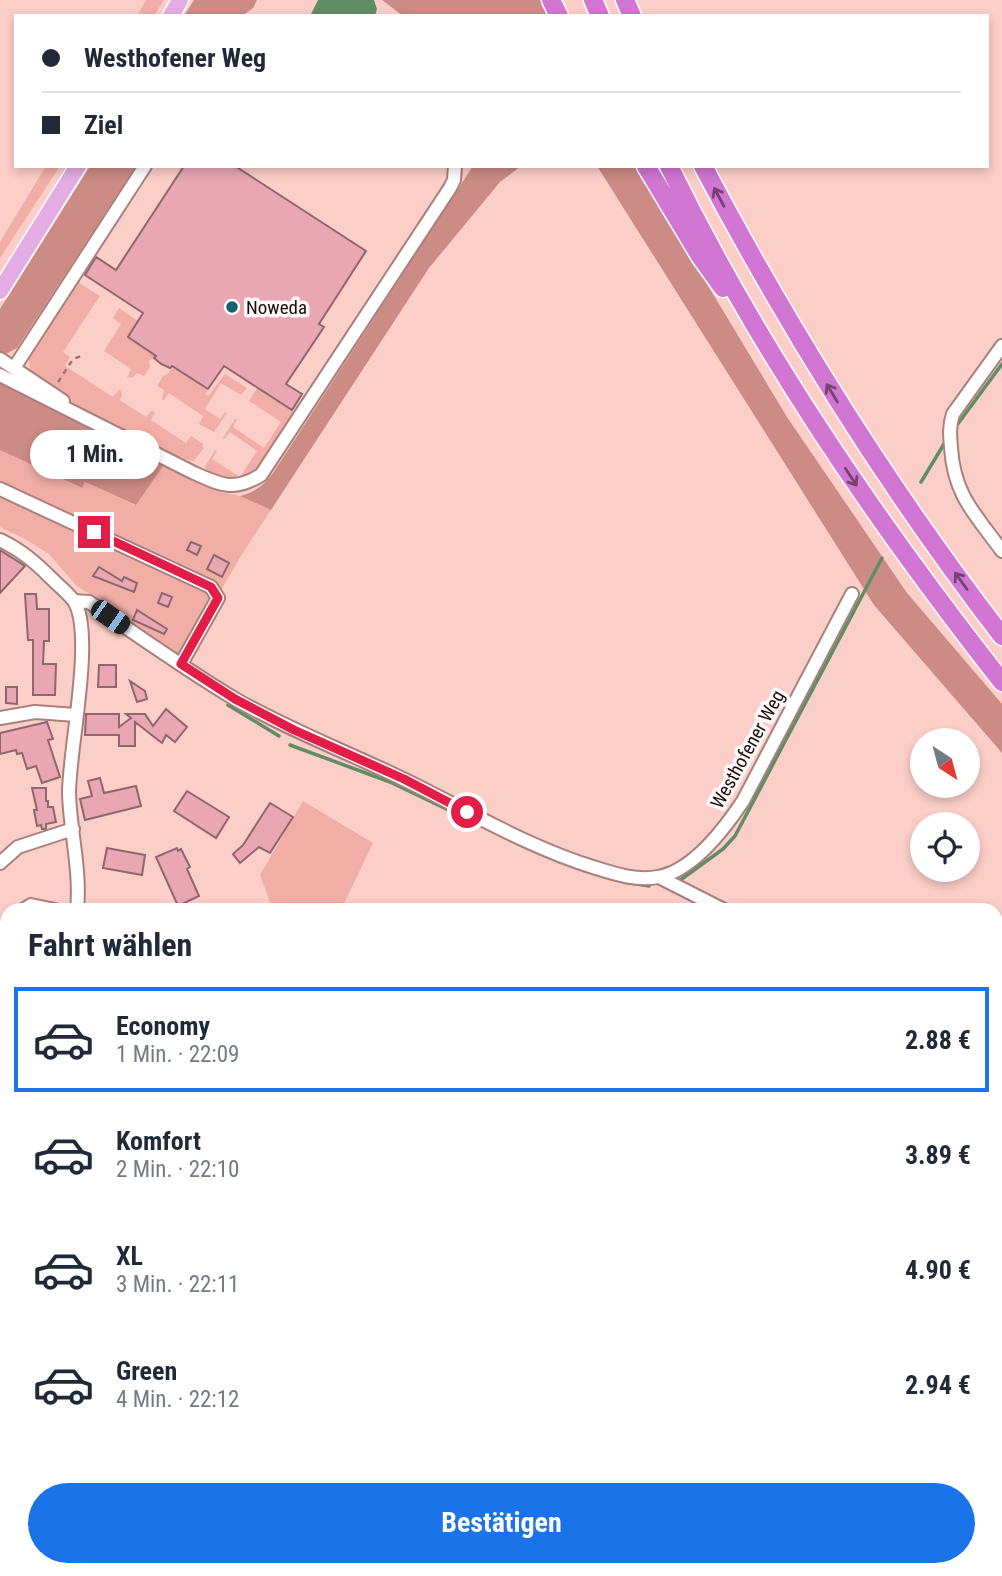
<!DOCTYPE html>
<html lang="de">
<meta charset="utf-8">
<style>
:root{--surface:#fff;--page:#f6f6f7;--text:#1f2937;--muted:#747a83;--line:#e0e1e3;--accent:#1a73e8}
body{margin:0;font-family:"Roboto Condensed",sans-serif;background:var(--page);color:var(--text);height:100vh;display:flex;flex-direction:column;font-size:26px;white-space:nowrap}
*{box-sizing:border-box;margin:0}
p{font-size:23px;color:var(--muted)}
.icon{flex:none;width:38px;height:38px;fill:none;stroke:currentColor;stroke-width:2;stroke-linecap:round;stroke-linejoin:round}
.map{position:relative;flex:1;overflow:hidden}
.sheet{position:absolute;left:0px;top:903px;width:1003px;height:674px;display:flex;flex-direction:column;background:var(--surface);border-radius:21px 21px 0 0;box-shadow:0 4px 10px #0003}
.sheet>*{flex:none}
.top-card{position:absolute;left:14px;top:14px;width:975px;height:154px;border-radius:0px;box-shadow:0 4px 10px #0003;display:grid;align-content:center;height:154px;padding:0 28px;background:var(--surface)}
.needle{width:46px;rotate:144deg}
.tools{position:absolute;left:910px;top:728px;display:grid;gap:14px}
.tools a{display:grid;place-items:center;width:70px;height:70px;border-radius:50%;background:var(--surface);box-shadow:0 4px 10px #0003;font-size:35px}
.end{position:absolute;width:32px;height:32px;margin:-16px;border:9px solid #e11d48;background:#fff;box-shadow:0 0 0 4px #fff}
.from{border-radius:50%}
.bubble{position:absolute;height:49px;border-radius:24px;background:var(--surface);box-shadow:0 4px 10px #0003;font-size:23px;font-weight:700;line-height:49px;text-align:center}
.car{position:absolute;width:21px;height:42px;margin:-21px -10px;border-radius:9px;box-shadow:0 0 5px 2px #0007;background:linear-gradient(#222 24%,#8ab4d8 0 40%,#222 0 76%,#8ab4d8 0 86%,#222 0)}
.top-card b{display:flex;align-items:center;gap:24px;height:66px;font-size:26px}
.top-card b+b{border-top:2px solid var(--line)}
.top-card i{width:18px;height:18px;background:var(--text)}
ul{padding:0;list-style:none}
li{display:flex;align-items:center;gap:21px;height:105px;margin:0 14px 10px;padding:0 14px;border:4px solid transparent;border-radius:0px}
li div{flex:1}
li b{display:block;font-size:26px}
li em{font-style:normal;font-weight:700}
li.selected{border-color:var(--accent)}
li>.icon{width:63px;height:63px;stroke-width:1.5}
h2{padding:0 28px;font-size:32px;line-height:84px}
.action{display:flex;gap:14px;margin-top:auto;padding:14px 28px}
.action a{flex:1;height:80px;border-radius:42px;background:var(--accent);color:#fff;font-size:28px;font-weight:700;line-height:80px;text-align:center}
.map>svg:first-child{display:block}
.green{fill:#f1aea6}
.forest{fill:#cc8b84}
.water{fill:#608d64}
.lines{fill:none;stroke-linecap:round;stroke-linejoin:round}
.stream{stroke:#608d64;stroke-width:3.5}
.building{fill:#e9a6b3;stroke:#8e666d;stroke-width:2}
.minor-casing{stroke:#aa807b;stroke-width:16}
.major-casing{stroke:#fff;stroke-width:19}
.highway-casing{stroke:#fff;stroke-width:21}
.path{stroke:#937470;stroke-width:2.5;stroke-dasharray:5 5;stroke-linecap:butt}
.minor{stroke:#fff;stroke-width:12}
.major{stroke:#e3ade4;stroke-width:16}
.highway{stroke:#d176d2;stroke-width:18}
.oneway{stroke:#76426f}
.route{stroke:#e11d48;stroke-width:9}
.poi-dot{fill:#14626b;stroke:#fffaf9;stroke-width:2.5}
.labels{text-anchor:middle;stroke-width:7;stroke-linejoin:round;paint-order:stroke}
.poi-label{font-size:19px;fill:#1c0d0c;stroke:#fffaf9;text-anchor:start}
.street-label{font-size:19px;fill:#1c0d0c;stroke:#fffaf9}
</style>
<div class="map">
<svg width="1002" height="1576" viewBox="0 0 1002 1576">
<rect width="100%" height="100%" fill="#fccec8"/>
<path class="green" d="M146 0H164L154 16H137Z
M46 166H60L0 258V242Z
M76 281 100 296 63 352 70 357 65 366 113 397 120 389 122 394 120 400 146 417 151 411 155 412 151 420 186 443 191 436 203 444V449L194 461C173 459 47 392 34 375 29 369 29 362 29 355Z
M119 308 138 321 128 337 156 356 149 361 150 367 144 376 137 373 133 377 127 378 131 369 104 351 121 324 113 318Z
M172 366 208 389 206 394 208 396 225 374 247 388 241 395 221 383 205 409 220 419 225 412 227 413 214 432 199 424 203 416 169 393 163 401 162 399 164 390 157 386 163 376 169 373Z
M257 388 294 413C279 437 260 485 227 479 220 478 213 474 207 471L205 467 215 450 217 451 212 459 240 477 257 451 230 432 224 439 223 438 235 419H237L233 427 264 448 281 422 249 401Z
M0 450 81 488 85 482 135 505 163 466 224 493 240 496 271 510 242 554 185 652 179 655 76 585 49 554 25 539 0 527Z
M303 801 373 843 341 910H273L260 875Z
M1002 1376V1576H825L828 1570H996V1379Z"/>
<path class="forest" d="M194 0H257L253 8 242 16H184Z
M382 0H544L552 16H403Z
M90 166H136L17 348 6 354H0V309Z
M473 166H521L500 182 429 268 271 510 240 496C255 492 263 486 273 473Z
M597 166H636L787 417 907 593 1002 704V753L874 605Z
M0 383 45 406 47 404 163 466 136 505 85 482 82 488 0 450Z"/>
<path class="water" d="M318 0H374L377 9 375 16H310Z
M1002 1293V1363L996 1366V1297Z
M754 1570H816L814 1576H751Z"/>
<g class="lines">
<path class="stream" d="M957 425 1002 364
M921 482 944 444
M228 705 279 736
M290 745 390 782 513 841
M679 881 723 849 735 836 882 558
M625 882 649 886
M570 1570 575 1576
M116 1576 124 1570"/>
</g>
<path class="building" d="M184 166H235L366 251 319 324 324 327 286 384 302 394 292 410 224 366 208 389 172 366 170 368 161 364 154 358 156 356 128 337 143 313 85 275 96 257 116 270Z
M191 542 201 546 197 555 187 550Z
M0 550 25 566 0 593Z
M214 555 229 563 222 577 207 569Z
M99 567 122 581 124 577 137 583 134 592 93 576Z
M162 593 172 597 168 607 158 603Z
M25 594H36L37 609H49V641H44L43 664H56L55 695H33V640H28Z
M137 610 167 629 164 634 133 620Z
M99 665H116V687H98Z
M130 681 145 691 147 699 137 702Z
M6 687H17V704L6 703Z
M166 709 187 727 175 742 166 735 162 743 135 722V746H119V735H85L86 714H119V727L131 718 126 714H145L153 726Z
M47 722 53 739 48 740 60 777 42 783 36 766 27 769 22 753 17 754 16 750 0 754V733Z
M100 778 104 793 136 786 141 806 85 820 80 799 92 796 88 781Z
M32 788H46V801H48V807H53L56 822 46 824V829H42L41 825 37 826 34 810H37Z
M187 791 229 817 216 838 174 811Z
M270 803 293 817 270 853 259 847 240 863 233 854 243 845Z
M107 848 145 855 142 875 103 868Z
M177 848 178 851 181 849 190 867 187 869 199 896 178 906 156 857Z"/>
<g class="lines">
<defs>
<path id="minor" d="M1002 346 953 414C949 426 950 435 951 448 954 495 975 514 1002 551
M0 359 63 401
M14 368 145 166
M0 375 194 473C222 485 233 492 261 475L450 188 454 180 455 166
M0 489 211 587 218 598 181 664
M0 540C21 550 35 562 51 578 58 585 68 593 74 601 95 634 69 749 69 793 70 832 81 870 77 910
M74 601 89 602C137 635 185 669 235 699 289 730 347 752 403 779 467 810 527 847 596 868 615 874 637 881 658 877 693 871 725 828 743 801L852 594
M0 718 35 712 76 715
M0 863 18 847 73 829
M659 877 724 910
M23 910 31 905 55 910
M0 991 7 992
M996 1070 1002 1069
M0 1271 7 1248
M0 1358 7 1359
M11 1576 12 1570"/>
<path id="major" d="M171 16 180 0
M0 291 78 166"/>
<path id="highway" d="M551 0 559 16
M593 0 600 16
M625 0 632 16
M646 166 700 256 723 288
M669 166C759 351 876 521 1002 682
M703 166C790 331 888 488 1002 636"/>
</defs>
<use href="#minor" class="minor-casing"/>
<use href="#major" class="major-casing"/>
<use href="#highway" class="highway-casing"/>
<path class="path" d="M58 382 73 359 81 356"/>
<use href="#minor" class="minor"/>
<use href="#major" class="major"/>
<use href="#highway" class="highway"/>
</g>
<defs><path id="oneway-shaft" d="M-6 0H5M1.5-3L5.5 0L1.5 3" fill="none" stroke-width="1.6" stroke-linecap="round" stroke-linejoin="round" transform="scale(1.75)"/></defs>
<g class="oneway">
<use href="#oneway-shaft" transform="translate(719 197) rotate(-118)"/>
<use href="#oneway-shaft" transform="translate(832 393) rotate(-121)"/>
<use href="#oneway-shaft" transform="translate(851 477) rotate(57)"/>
<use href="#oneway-shaft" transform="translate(961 581) rotate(-126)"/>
</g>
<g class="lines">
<path class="route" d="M94 532 211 587 218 598 181 664 235 699 294 730 404 779 467 812"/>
</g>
<circle class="poi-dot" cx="232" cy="307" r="7"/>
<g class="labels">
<g class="poi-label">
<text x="246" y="314">Noweda</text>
</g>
<g class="street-label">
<text transform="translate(747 749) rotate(-61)" y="7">Westhofener Weg</text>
</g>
</g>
</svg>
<div class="tools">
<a><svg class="needle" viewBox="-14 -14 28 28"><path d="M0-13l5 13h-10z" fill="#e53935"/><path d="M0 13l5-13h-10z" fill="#747a83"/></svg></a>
<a><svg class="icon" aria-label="locate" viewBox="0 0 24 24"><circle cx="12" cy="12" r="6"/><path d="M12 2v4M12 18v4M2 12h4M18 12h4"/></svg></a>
</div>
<i class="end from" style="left:467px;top:812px"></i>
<i class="end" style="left:94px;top:532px"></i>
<div class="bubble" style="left:30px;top:430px;width:130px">1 Min.</div>
<i class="car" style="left:110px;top:617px;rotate:125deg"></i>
<div class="top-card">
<b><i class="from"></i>Westhofener Weg</b>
<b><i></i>Ziel</b>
</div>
<section class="sheet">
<h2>Fahrt wählen</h2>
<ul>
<li class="selected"><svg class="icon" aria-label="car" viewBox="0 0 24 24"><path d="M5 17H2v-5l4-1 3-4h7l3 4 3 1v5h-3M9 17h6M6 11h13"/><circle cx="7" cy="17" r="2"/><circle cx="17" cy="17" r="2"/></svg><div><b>Economy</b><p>1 Min. · 22:09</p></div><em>2.88 €</em></li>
<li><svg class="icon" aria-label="car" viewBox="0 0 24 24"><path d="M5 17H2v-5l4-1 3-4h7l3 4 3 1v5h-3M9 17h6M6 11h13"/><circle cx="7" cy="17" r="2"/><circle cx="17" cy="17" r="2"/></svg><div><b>Komfort</b><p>2 Min. · 22:10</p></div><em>3.89 €</em></li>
<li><svg class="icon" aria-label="car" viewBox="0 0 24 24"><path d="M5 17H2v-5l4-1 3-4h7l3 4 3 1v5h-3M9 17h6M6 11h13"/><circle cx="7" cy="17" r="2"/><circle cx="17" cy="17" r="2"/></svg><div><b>XL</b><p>3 Min. · 22:11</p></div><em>4.90 €</em></li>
<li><svg class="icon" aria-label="car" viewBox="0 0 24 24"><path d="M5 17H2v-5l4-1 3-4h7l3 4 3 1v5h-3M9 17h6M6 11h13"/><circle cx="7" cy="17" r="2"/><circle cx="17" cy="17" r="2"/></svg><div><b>Green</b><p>4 Min. · 22:12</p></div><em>2.94 €</em></li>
</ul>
<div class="action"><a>Bestätigen</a></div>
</section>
</div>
